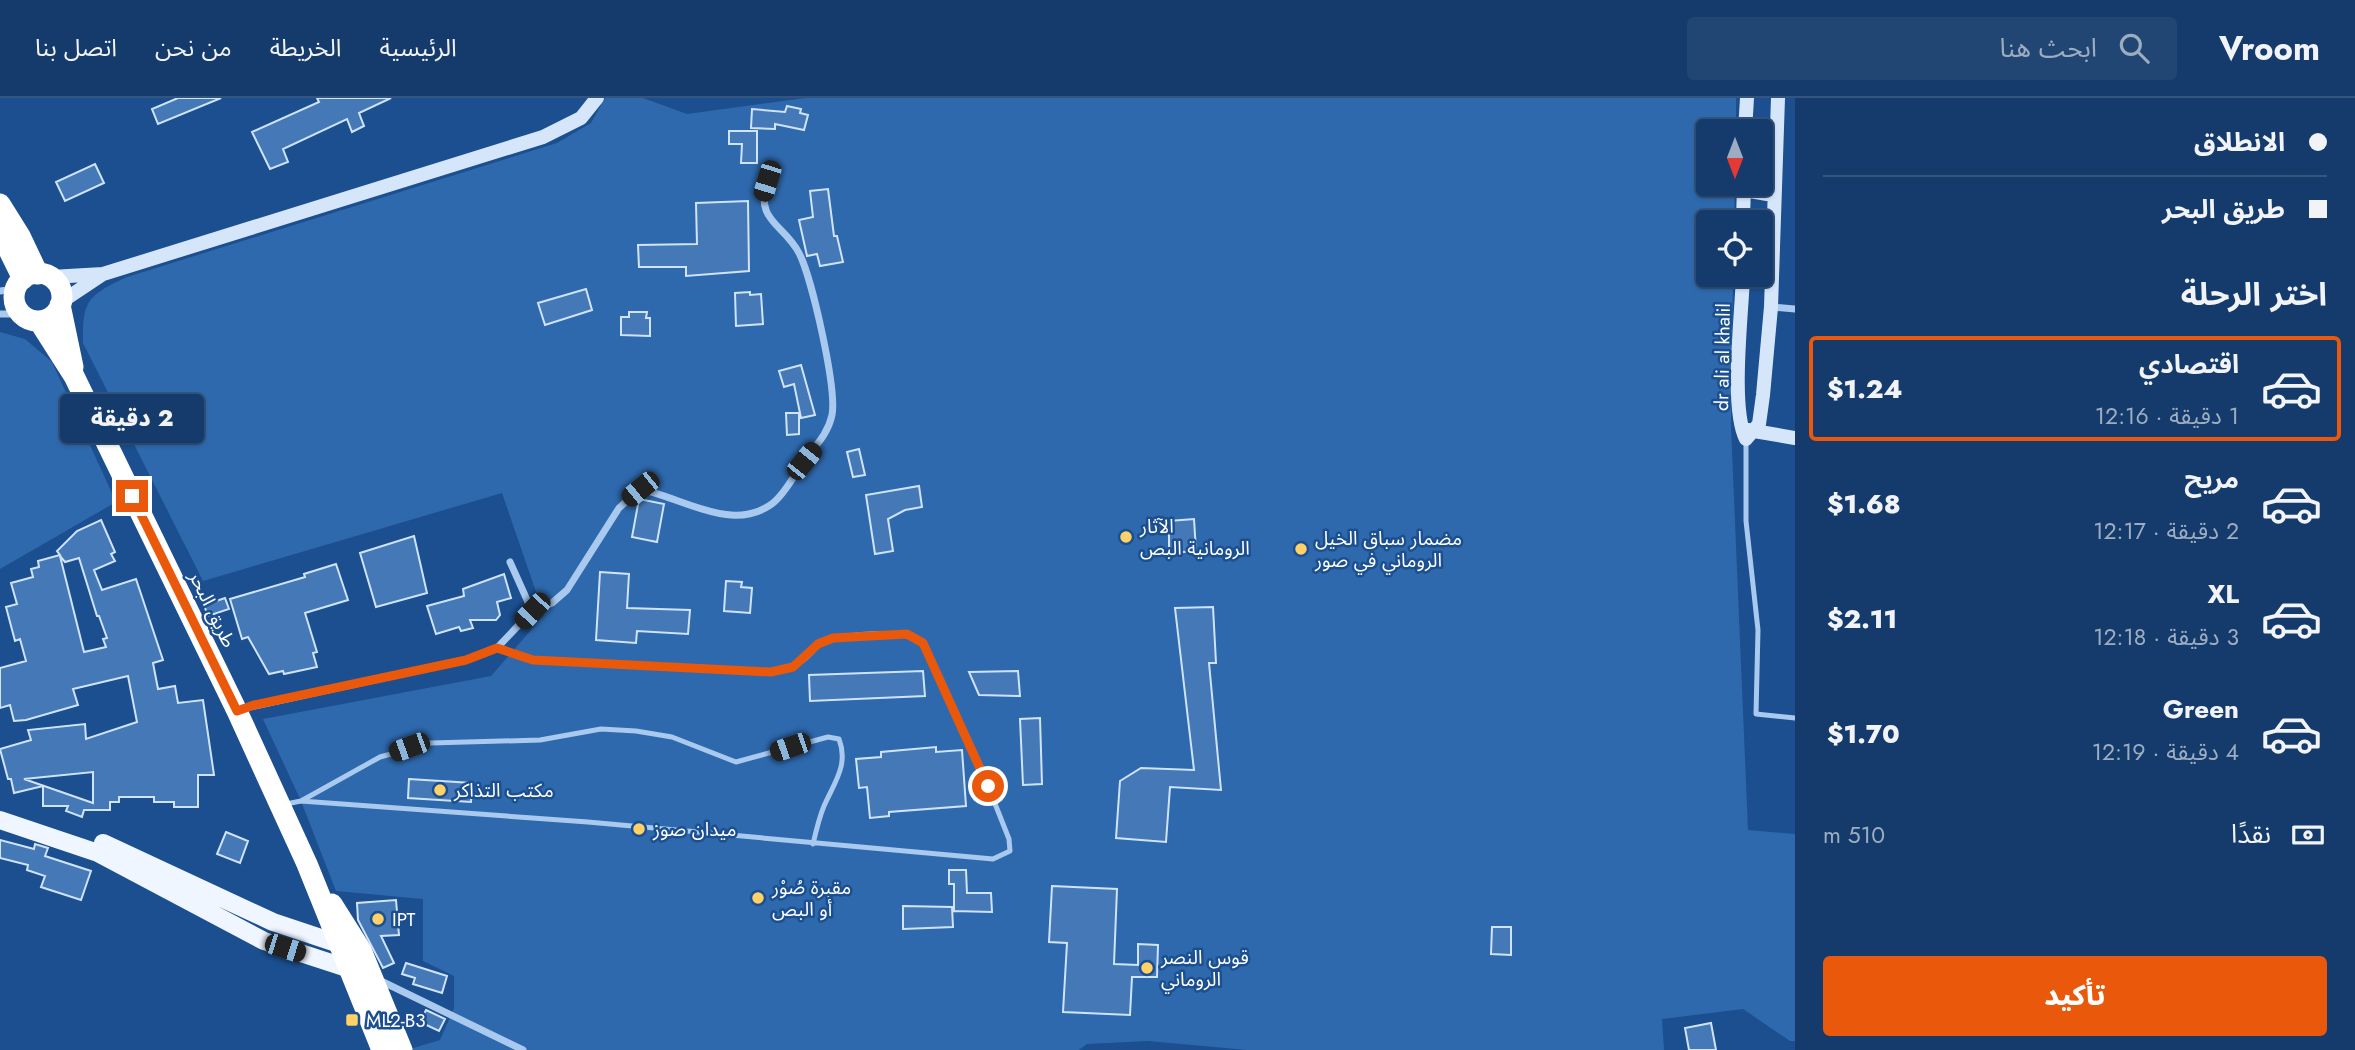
<!DOCTYPE html>
<html lang="ar">
<meta charset="utf-8">
<style>
:root{--surface:#143b6b;--page:#214673;--text:#f1f3f6;--muted:#9dadc1;--line:#33557e;--accent:#ea580c}
body{margin:0;font-family:Jost,"Noto Sans Arabic",sans-serif;background:var(--page);color:var(--text);direction:rtl;height:100vh;display:flex;flex-direction:column;font-size:26px;white-space:nowrap}
*{box-sizing:border-box;margin:0}
p{font-size:23px;color:var(--muted)}
.icon{flex:none;width:38px;height:38px;fill:none;stroke:currentColor;stroke-width:2;stroke-linecap:round;stroke-linejoin:round}
.map{position:relative;flex:1;overflow:hidden;direction:ltr}
.panel{display:flex;flex-direction:column;background:var(--surface);width:560px}
.panel>*{flex:none}
.hud{display:grid;align-content:center;height:154px;padding:0 28px;background:var(--surface)}
.needle{width:46px;rotate:180deg}
.controls{position:absolute;left:1696px;top:21px;display:grid;gap:14px}
.controls a{display:grid;place-items:center;width:77px;height:77px;border-radius:7px;background:var(--surface);box-shadow:0 2px 5px #0004,0 0 0 2px var(--line);font-size:35px}
.end{position:absolute;width:32px;height:32px;margin:-16px;border:9px solid #ea580c;background:#fff;box-shadow:0 0 0 4px #fff}
.from{border-radius:50%}
.bubble{position:absolute;height:49px;border-radius:7px;background:var(--surface);box-shadow:0 2px 5px #0004,0 0 0 2px var(--line);font-size:23px;font-weight:800;line-height:49px;text-align:center;direction:rtl}
.car{position:absolute;width:21px;height:42px;margin:-21px -10px;border-radius:9px;box-shadow:0 0 5px 2px #0007;background:linear-gradient(#222 24%,#8ab4d8 0 40%,#222 0 76%,#8ab4d8 0 86%,#222 0)}
.hud b{display:flex;align-items:center;gap:24px;height:66px;font-size:26px}
.hud b+b{border-top:2px solid var(--line)}
.hud i{width:18px;height:18px;background:var(--text)}
ul{padding:0;list-style:none}
li{display:flex;align-items:center;gap:21px;height:105px;margin:0 14px 10px;padding:0 14px;border:4px solid transparent;border-radius:7px}
li div{flex:1}
li b{display:block;font-size:26px}
li em{font-style:normal;font-weight:800}
li.on{border-color:var(--accent)}
li>.icon{width:63px;height:63px;stroke-width:1.5}
h2{padding:0 28px;font-size:32px;line-height:84px}
.pay{display:flex;align-items:center;gap:18px;height:77px;padding:0 28px;font-size:26px}
.pay p{margin-inline-start:auto}
.cta{display:flex;gap:14px;margin-top:auto;padding:14px 28px}
.cta a{flex:1;height:80px;border-radius:7px;background:var(--accent);color:#fff;font-size:28px;font-weight:800;line-height:80px;text-align:center}
header{display:flex;align-items:center;gap:42px;box-sizing:border-box;height:98px;padding:0 35px;background:var(--surface);border-bottom:2px solid var(--line)}
header strong{font-size:33px}
nav{display:flex;gap:38px;margin-inline-start:auto;font-size:24px}
.search{width:490px;height:63px;background:var(--page);display:flex;align-items:center;gap:18px;box-sizing:border-box;padding:0 24px;border-radius:7px;color:var(--muted);font-size:26px}
main{display:flex;flex:1;min-height:0}
.map>svg:first-child{display:block}
.green{fill:#2e69ad}
.building{fill:#4478b7;stroke:#cfe3fa;stroke-width:2;fill-rule:evenodd}
.lines{fill:none;stroke-linecap:round;stroke-linejoin:round}
.lane{stroke:#a9c9ee;stroke-width:5}
.street{stroke:#a9c9ee;stroke-width:7}
.secondary{stroke:#d6e6fa;stroke-width:14}
.primary{stroke:#f0f6ff;stroke-width:18}
.highway{stroke:#fff;stroke-width:21}
.route{stroke:#ea580c;stroke-width:9}
.poi-dot{fill:#ffd166;stroke:#1b4f8f;stroke-width:2.5}
.labels{text-anchor:middle;stroke-width:5;stroke-linejoin:round;paint-order:stroke}
.street-label{font-size:19px;fill:#fff;stroke:#1b4f8f}
.poi-label{font-size:19px;fill:#fff;stroke:#1b4f8f;text-anchor:start}
</style>
<header>
<strong>Vroom</strong>
<div class="search"><svg class="icon" aria-label="search" viewBox="0 0 24 24"><circle cx="10" cy="10" r="6"/><path d="M15 15l6 6"/></svg>ابحث هنا</div>
<nav><a>الرئيسية</a><a>الخريطة</a><a>من نحن</a><a>اتصل بنا</a></nav>
</header>
<main>
<section class="panel">
<div class="hud">
<b><i class="from"></i>الانطلاق</b>
<b><i></i>طريق البحر</b>
</div>
<h2>اختر الرحلة</h2>
<ul>
<li class="on"><svg class="icon" aria-label="car" viewBox="0 0 24 24"><path d="M5 17H2v-5l4-1 3-4h7l3 4 3 1v5h-3M9 17h6M6 11h13"/><circle cx="7" cy="17" r="2"/><circle cx="17" cy="17" r="2"/></svg><div><b>اقتصادي</b><p>1 دقيقة · 12:16</p></div><em>$1.24</em></li>
<li><svg class="icon" aria-label="car" viewBox="0 0 24 24"><path d="M5 17H2v-5l4-1 3-4h7l3 4 3 1v5h-3M9 17h6M6 11h13"/><circle cx="7" cy="17" r="2"/><circle cx="17" cy="17" r="2"/></svg><div><b>مريح</b><p>2 دقيقة · 12:17</p></div><em>$1.68</em></li>
<li><svg class="icon" aria-label="car" viewBox="0 0 24 24"><path d="M5 17H2v-5l4-1 3-4h7l3 4 3 1v5h-3M9 17h6M6 11h13"/><circle cx="7" cy="17" r="2"/><circle cx="17" cy="17" r="2"/></svg><div><b>XL</b><p>3 دقيقة · 12:18</p></div><em>$2.11</em></li>
<li><svg class="icon" aria-label="car" viewBox="0 0 24 24"><path d="M5 17H2v-5l4-1 3-4h7l3 4 3 1v5h-3M9 17h6M6 11h13"/><circle cx="7" cy="17" r="2"/><circle cx="17" cy="17" r="2"/></svg><div><b>Green</b><p>4 دقيقة · 12:19</p></div><em>$1.70</em></li>
</ul>
<div class="pay"><svg class="icon" aria-label="cash" viewBox="0 0 24 24"><path d="M3 7h18v10H3z"/><circle cx="12" cy="12" r="2"/></svg>نقدًا<p>510 m</p></div>
<div class="cta"><a>تأكيد</a></div>
</section>
<div class="map">
<svg width="1795" height="952" viewBox="0 0 1795 952">
<rect width="100%" height="100%" fill="#1b4f8f"/>
<path class="green" d="M605 0H643L687 16 805 0H1736V33H1708V86H1735L1734 124H1708V177H1733L1731 329 1748 732 1795 736V943H1790L1743 911 1662 921 1664 952H1247L1148 943 1087 946 1079 952H407L440 942 454 910V878L423 863V801L336 793 301 703 263 621 491 578 544 517 502 395 203 483 83 245C82 201 89 197 127 179L557 45 591 25Z
M0 234 25 241 52 264 116 404 0 471Z"/>
<path class="building" d="M178 0H221L158 26 152 11Z
M317 0H391L359 15 364 28 352 34 347 21 283 51 288 64 270 71 252 34 319 4Z
M787 8 801 11 800 15 808 17 804 32 775 26V31L751 30 752 11 785 14Z
M729 33H757V65H741L742 46H729Z
M95 66 104 85 65 103 56 84Z
M828 91 834 138H837L843 164 820 168 817 156 807 158 799 122 813 119 810 93Z
M748 103 749 173 686 178V169H639L638 147 697 146 696 105Z
M586 191 592 212 545 227 538 205Z
M750 194V197L761 196 763 226 736 228 735 195Z
M629 214H647L646 220H650V238L621 237V219H629Z
M801 267 815 317 801 320 794 286 784 289 779 273Z
M786 315H799V336L787 337Z
M859 351 865 377 853 379 847 354Z
M919 388 922 409 905 412 888 421 893 453 875 456 866 397Z
M639 401 664 406 657 444 632 439Z
M1194 421 1196 453 1169 455V423Z
M101 422 115 454 111 456 115 463 94 472 102 492 136 481 163 562 153 565 158 591 175 588 178 605 203 602 214 677H198V709H174V704H154V699H119V704H110V712H84L82 719 66 713 68 708H43V688L14 695 11 681H8L0 651 31 642 28 632 85 626 86 641 137 624 128 578 73 591 78 607 26 622 14 623 10 607 0 610V570L26 563 20 541 15 543 6 509 17 506 11 485 33 479 31 471 39 469 38 463 60 457 57 453 77 433ZM60 458 65 464 79 460 97 518H99L107 540 103 541 106 549 84 554ZM93 674V705L24 681Z
M414 438 427 495 376 509 360 455Z
M336 466 348 502 305 515 317 554 313 555 317 569 284 576 283 573 269 576 248 539 242 541 230 501 305 479 304 476Z
M600 474 629 476 627 510 690 512 688 536 637 533 636 545 596 542Z
M504 476 511 500 497 504 500 517 496 522H470L473 530 461 533 459 529 436 536 427 508 464 498 463 491Z
M726 483 742 484 741 489 752 490 750 515 724 513Z
M225 500 229 511 208 518 204 507Z
M1213 509 1216 565H1209L1221 692 1170 689 1166 744 1116 740 1120 683 1141 670 1194 672 1175 510Z
M923 573 925 598 810 603 809 577Z
M1018 573 1020 598 979 597 969 574Z
M1040 620 1042 686 1023 687 1020 621Z
M936 649V654L962 652 966 708 889 714V718L870 720 867 689 859 690 856 661 881 659V654Z
M409 681 472 685 471 704 408 700Z
M226 734 248 743 240 765 217 756Z
M0 742 34 751 35 746 48 750 45 758 91 773 81 802 41 789 45 778 27 772 28 767 0 760Z
M949 772H966L967 795H991L992 814 954 813V786H949Z
M1052 788 1117 791 1114 866 1138 867V846L1158 847 1157 879H1132L1130 917 1063 914 1067 845 1049 844Z
M396 802 399 837 381 838 394 865 383 870 358 822 357 805Z
M903 808 952 809 953 829 903 831Z
M1492 829H1511V857L1491 856Z
M406 865 447 878 442 895 413 886 415 880 402 876Z
M426 912 445 921 439 933 420 924Z
M1711 925 1716 952H1689L1685 930Z"/>
<g class="lines">
<path class="lane" d="M1746 344V423L1758 532 1756 616 1795 620
M301 703 380 659 431 645 540 642 601 631 636 633 672 639 736 664 828 639 839 641C849 667 834 685 824 708 819 720 816 733 813 746
M286 706 301 703 588 724 993 761 1010 753 1009 741 988 688 923 545C906 530 842 535 822 545 816 548 815 552 810 556 799 568 786 571 771 574L533 562 497 550"/>
<path class="street" d="M0 193 15 191
M1771 209 1795 211
M0 216H21
M510 464 532 513
M241 611 466 562 497 550 532 513 552 505 567 492 619 410 640 391C681 399 733 436 773 405 786 395 795 375 805 362 816 347 828 336 832 317 837 291 812 180 799 155 783 125 755 124 767 83
M379 882 523 952"/>
<path class="secondary" d="M1745 33 1747 0
M1744 92 1773 97
M1743 124 1744 86
M1743 177C1742 215 1730 310 1746 341L1759 326 1763 297 1771 209 1778 0
M51 179 103 176 543 39 581 20 597 0
M61 204 103 176
M1748 332 1795 340"/>
<path class="primary" d="M0 722 98 755 264 843 359 874
M103 745 273 824 348 849"/>
<path class="highway" d="M0 106 20 138 38 176
M0 134 23 181
M14 199a24 24 0 1 1 48 0a24 24 0 1 1-48 0Z
M60 207 73 269
M39 223 74 278 237 613 307 766 382 952
M332 806 361 852 402 952"/>
</g>
<g class="lines">
<path class="route" d="M132 398 237 613 254 607 466 562 497 550 533 562 771 574 793 569 818 546 833 540 907 536 923 545 988 688"/>
</g>
<g class="poi-dot">
<circle cx="1126" cy="439" r="7"/>
<circle cx="1301" cy="451" r="7"/>
<circle cx="440" cy="692" r="7"/>
<circle cx="639" cy="731" r="7"/>
<circle cx="758" cy="800" r="7"/>
<circle cx="378" cy="821" r="7"/>
<circle cx="1147" cy="870" r="7"/>
<rect x="345" y="915" width="14" height="14" rx="3.5"/>
</g>
<g class="labels">
<g class="street-label">
<text transform="translate(1722 259) rotate(-89)" y="7">dr ali al khalil</text>
<text transform="translate(213 511) rotate(64)" y="7">طريق البحر</text>
</g>
<g class="poi-label">
<text x="1140" y="435">الآثار<tspan x="1140" dy="22">الرومانية البص</tspan></text>
<text x="1315" y="447">مضمار سباق الخيل<tspan x="1315" dy="22">الروماني في صور</tspan></text>
<text x="454" y="699">مكتب التذاكر</text>
<text x="653" y="738">ميدان صوز</text>
<text x="772" y="796">مقبرة صُوْر<tspan x="772" dy="22">أو البص</tspan></text>
<text x="392" y="828">IPT</text>
<text x="1161" y="866">قوس النصر<tspan x="1161" dy="22">الروماني</tspan></text>
<text x="366" y="929">ML2-B3</text>
</g>
</g>
</svg>
<div class="controls">
<a><svg class="needle" viewBox="-14 -14 28 28"><path d="M0-13l5 13h-10z" fill="#e53935"/><path d="M0 13l5-13h-10z" fill="#9dadc1"/></svg></a>
<a><svg class="icon" aria-label="locate" viewBox="0 0 24 24"><circle cx="12" cy="12" r="6"/><path d="M12 2v4M12 18v4M2 12h4M18 12h4"/></svg></a>
</div>
<i class="end from" style="left:988px;top:688px"></i>
<i class="end" style="left:132px;top:398px"></i>
<div class="bubble" style="left:60px;top:296px;width:144px">2 دقيقة</div>
<i class="car" style="left:767px;top:83px;rotate:197deg"></i>
<i class="car" style="left:804px;top:363px;rotate:39deg"></i>
<i class="car" style="left:640px;top:391px;rotate:231deg"></i>
<i class="car" style="left:532px;top:513px;rotate:223deg"></i>
<i class="car" style="left:409px;top:649px;rotate:250deg"></i>
<i class="car" style="left:790px;top:649px;rotate:251deg"></i>
<i class="car" style="left:285px;top:850px;rotate:108deg"></i>
</div>
</main>
